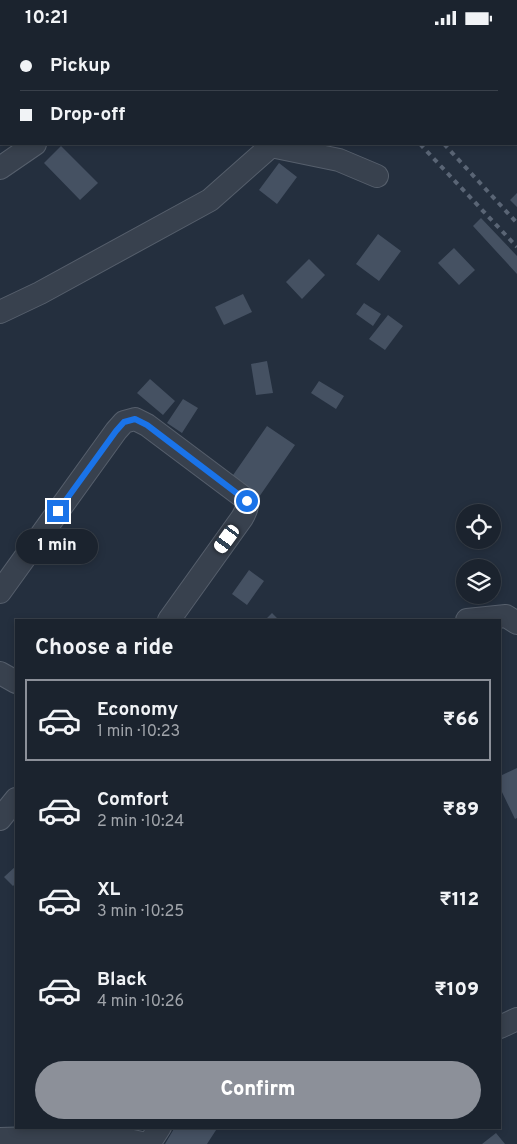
<!DOCTYPE html>
<meta charset="utf-8">
<style>
:root{--surface:#1b232e;--page:#282f3a;--text:#f1f3f6;--muted:#a0a4aa;--line:#39404a;--accent:#8c9099}
body{margin:0;font-family:Overpass,sans-serif;background:var(--page);color:var(--text);height:100vh;display:flex;flex-direction:column;font-size:19px;white-space:nowrap}
*{box-sizing:border-box;margin:0}
p{font-size:16px;color:var(--muted)}
.icon{flex:none;width:28px;height:28px;fill:none;stroke:currentColor;stroke-width:2;stroke-linecap:round;stroke-linejoin:round}
.map{position:relative;flex:1;overflow:hidden}
.sheet{position:absolute;left:15px;top:584px;width:486px;height:510px;display:flex;flex-direction:column;background:var(--surface);border-radius:0px;box-shadow:0 2px 8px #0003,0 0 0 1px var(--line)}
.sheet>*{flex:none}
.top-card{position:absolute;left:0px;top:0px;width:518px;height:110px;box-shadow:0 2px 8px #0003,0 0 0 1px var(--line);display:grid;align-content:center;height:110px;padding:0 20px;background:var(--surface)}
.buttons{position:absolute;left:456px;top:469px;display:grid;gap:10px}
.buttons a{display:grid;place-items:center;width:45px;height:45px;border-radius:50%;background:var(--surface);box-shadow:0 2px 8px #0003,0 0 0 1px var(--line);font-size:25px}
.end{position:absolute;width:22px;height:22px;margin:-11px;border:6px solid #1a73e8;background:#fff;box-shadow:0 0 0 2px #fff}
.from{border-radius:50%}
.bubble{position:absolute;height:35px;border-radius:18px;background:var(--surface);box-shadow:0 2px 8px #0003,0 0 0 1px var(--line);font-size:16px;font-weight:800;line-height:35px;text-align:center}
.car{position:absolute;width:15px;height:30px;margin:-15px -8px;border-radius:6px;box-shadow:0 0 4px 1px #0007;background:linear-gradient(#fff 24%,#345 0 40%,#fff 0 76%,#345 0 86%,#fff 0)}
.top-card b{display:flex;align-items:center;gap:18px;height:48px;font-size:19px}
.top-card b+b{border-top:1px solid var(--line)}
.top-card i{width:12px;height:12px;background:var(--text)}
ul{padding:0;list-style:none}
li{display:flex;align-items:center;gap:15px;height:82px;margin:0 10px 8px;padding:0 10px;border:2px solid transparent;border-radius:0px}
li div{flex:1}
li b{display:block;font-size:19px}
li em{font-style:normal;font-weight:800}
li.active{border-color:var(--accent)}
li>.icon{width:45px;height:45px;stroke-width:1.5}
h2{padding:0 20px;font-size:22px;line-height:60px}
.button{display:flex;gap:10px;margin-top:auto;padding:10px 20px}
.button a{flex:1;height:58px;border-radius:30px;background:var(--accent);color:#fff;font-size:20px;font-weight:800;line-height:58px;text-align:center}
.status{display:flex;justify-content:space-between;align-items:center;height:35px;padding:0 25px;background:var(--surface);direction:ltr}
.status svg{height:14px;fill:currentColor}
.map>svg:first-child{display:block}
.building{fill:#455162}
.lines{fill:none;stroke-linecap:round;stroke-linejoin:round}
.minor-casing{stroke:#565f6c;stroke-width:24}
.minor{stroke:#38414e;stroke-width:22}
.rail{stroke:#5a6575;stroke-width:4;stroke-dasharray:5 5;stroke-linecap:butt}
.route{stroke:#1a73e8;stroke-width:6}
</style>
<div class="status"><b>10:21</b><svg viewBox="0 0 49 12"><path d="M0 12V9h3v3zM5 12V6h3v6zM10 12V3h3v9zM15 12V0h3v12zM26 1h20v11H26zM47 4h2v5h-2z"/></svg></div>
<div class="map">
<svg width="517" height="1109" viewBox="0 0 517 1109">
<rect width="100%" height="100%" fill="#242f3e"/>
<path class="building" d="M61 111 98 148 80 165 44 128Z
M279 128 297 142 277 169 259 155Z
M517 158V172L510 165Z
M481 183 517 221V239L473 191Z
M378 199 401 216 379 246 356 229Z
M454 213 475 235 459 250 438 228Z
M309 224 325 240 302 264 286 247Z
M243 259 252 277 224 290 215 272Z
M364 268 381 279 373 291 356 279Z
M388 280 403 291 385 315 369 304Z
M267 326 273 358 256 360 251 329Z
M150 344 175 366 163 380 137 358Z
M319 346 344 361 336 374 311 358Z
M183 364 198 373 182 398 167 388Z
M267 391 295 410 259 462 231 443Z
M249 535 264 546 247 570 232 559Z
M272 578 279 585H265Z
M517 733V783L515 784 500 753V741Z
M16 831V848L13 851 4 842Z
M175 1092H218L207 1109H165Z
M496 1098 505 1109H482Z"/>
<g class="lines">
<defs>
<path id="minor" d="M203 1 204 0
M268 109 271 111 339 125 377 141
M0 133 35 109
M0 277 40 258 210 165 271 111
M0 557 116 396 124 387 135 384 147 390 243 462C250 469 246 476 242 483L169 585
M467 585 506 581 517 588
M0 638 16 647
M0 784 16 764
M500 992 517 984
M0 1104 103 1101 119 1103 146 1109
M149 1109 160 1092"/>
</defs>
<use href="#minor" class="minor-casing"/>
<use href="#minor" class="minor"/>
<path class="rail" d="M322 0 323 1
M343 0 344 1
M420 109 517 212
M444 109 517 188"/>
</g>
<g class="lines">
<path class="route" d="M58 476 116 396 124 387 135 384 147 390 247 466"/>
</g>
</svg>
<div class="buttons">
<a><svg class="icon" aria-label="locate" viewBox="0 0 24 24"><circle cx="12" cy="12" r="6"/><path d="M12 2v4M12 18v4M2 12h4M18 12h4"/></svg></a>
<a><svg class="icon" aria-label="layers" viewBox="0 0 24 24"><path d="M12 4l9 5-9 5-9-5zM3 14l9 5 9-5"/></svg></a>
</div>
<i class="end from" style="left:247px;top:466px"></i>
<i class="end" style="left:58px;top:476px"></i>
<div class="bubble" style="left:16px;top:494px;width:82px">1 min</div>
<i class="car" style="left:227px;top:504px;rotate:216deg"></i>
<div class="top-card">
<b><i class="from"></i>Pickup</b>
<b><i></i>Drop-off</b>
</div>
<section class="sheet">
<h2>Choose a ride</h2>
<ul>
<li class="active"><svg class="icon" aria-label="car" viewBox="0 0 24 24"><path d="M5 17H2v-5l4-1 3-4h7l3 4 3 1v5h-3M9 17h6M6 11h13"/><circle cx="7" cy="17" r="2"/><circle cx="17" cy="17" r="2"/></svg><div><b>Economy</b><p>1 min · 10:23</p></div><em>₹66</em></li>
<li><svg class="icon" aria-label="car" viewBox="0 0 24 24"><path d="M5 17H2v-5l4-1 3-4h7l3 4 3 1v5h-3M9 17h6M6 11h13"/><circle cx="7" cy="17" r="2"/><circle cx="17" cy="17" r="2"/></svg><div><b>Comfort</b><p>2 min · 10:24</p></div><em>₹89</em></li>
<li><svg class="icon" aria-label="car" viewBox="0 0 24 24"><path d="M5 17H2v-5l4-1 3-4h7l3 4 3 1v5h-3M9 17h6M6 11h13"/><circle cx="7" cy="17" r="2"/><circle cx="17" cy="17" r="2"/></svg><div><b>XL</b><p>3 min · 10:25</p></div><em>₹112</em></li>
<li><svg class="icon" aria-label="car" viewBox="0 0 24 24"><path d="M5 17H2v-5l4-1 3-4h7l3 4 3 1v5h-3M9 17h6M6 11h13"/><circle cx="7" cy="17" r="2"/><circle cx="17" cy="17" r="2"/></svg><div><b>Black</b><p>4 min · 10:26</p></div><em>₹109</em></li>
</ul>
<div class="button"><a>Confirm</a></div>
</section>
</div>
